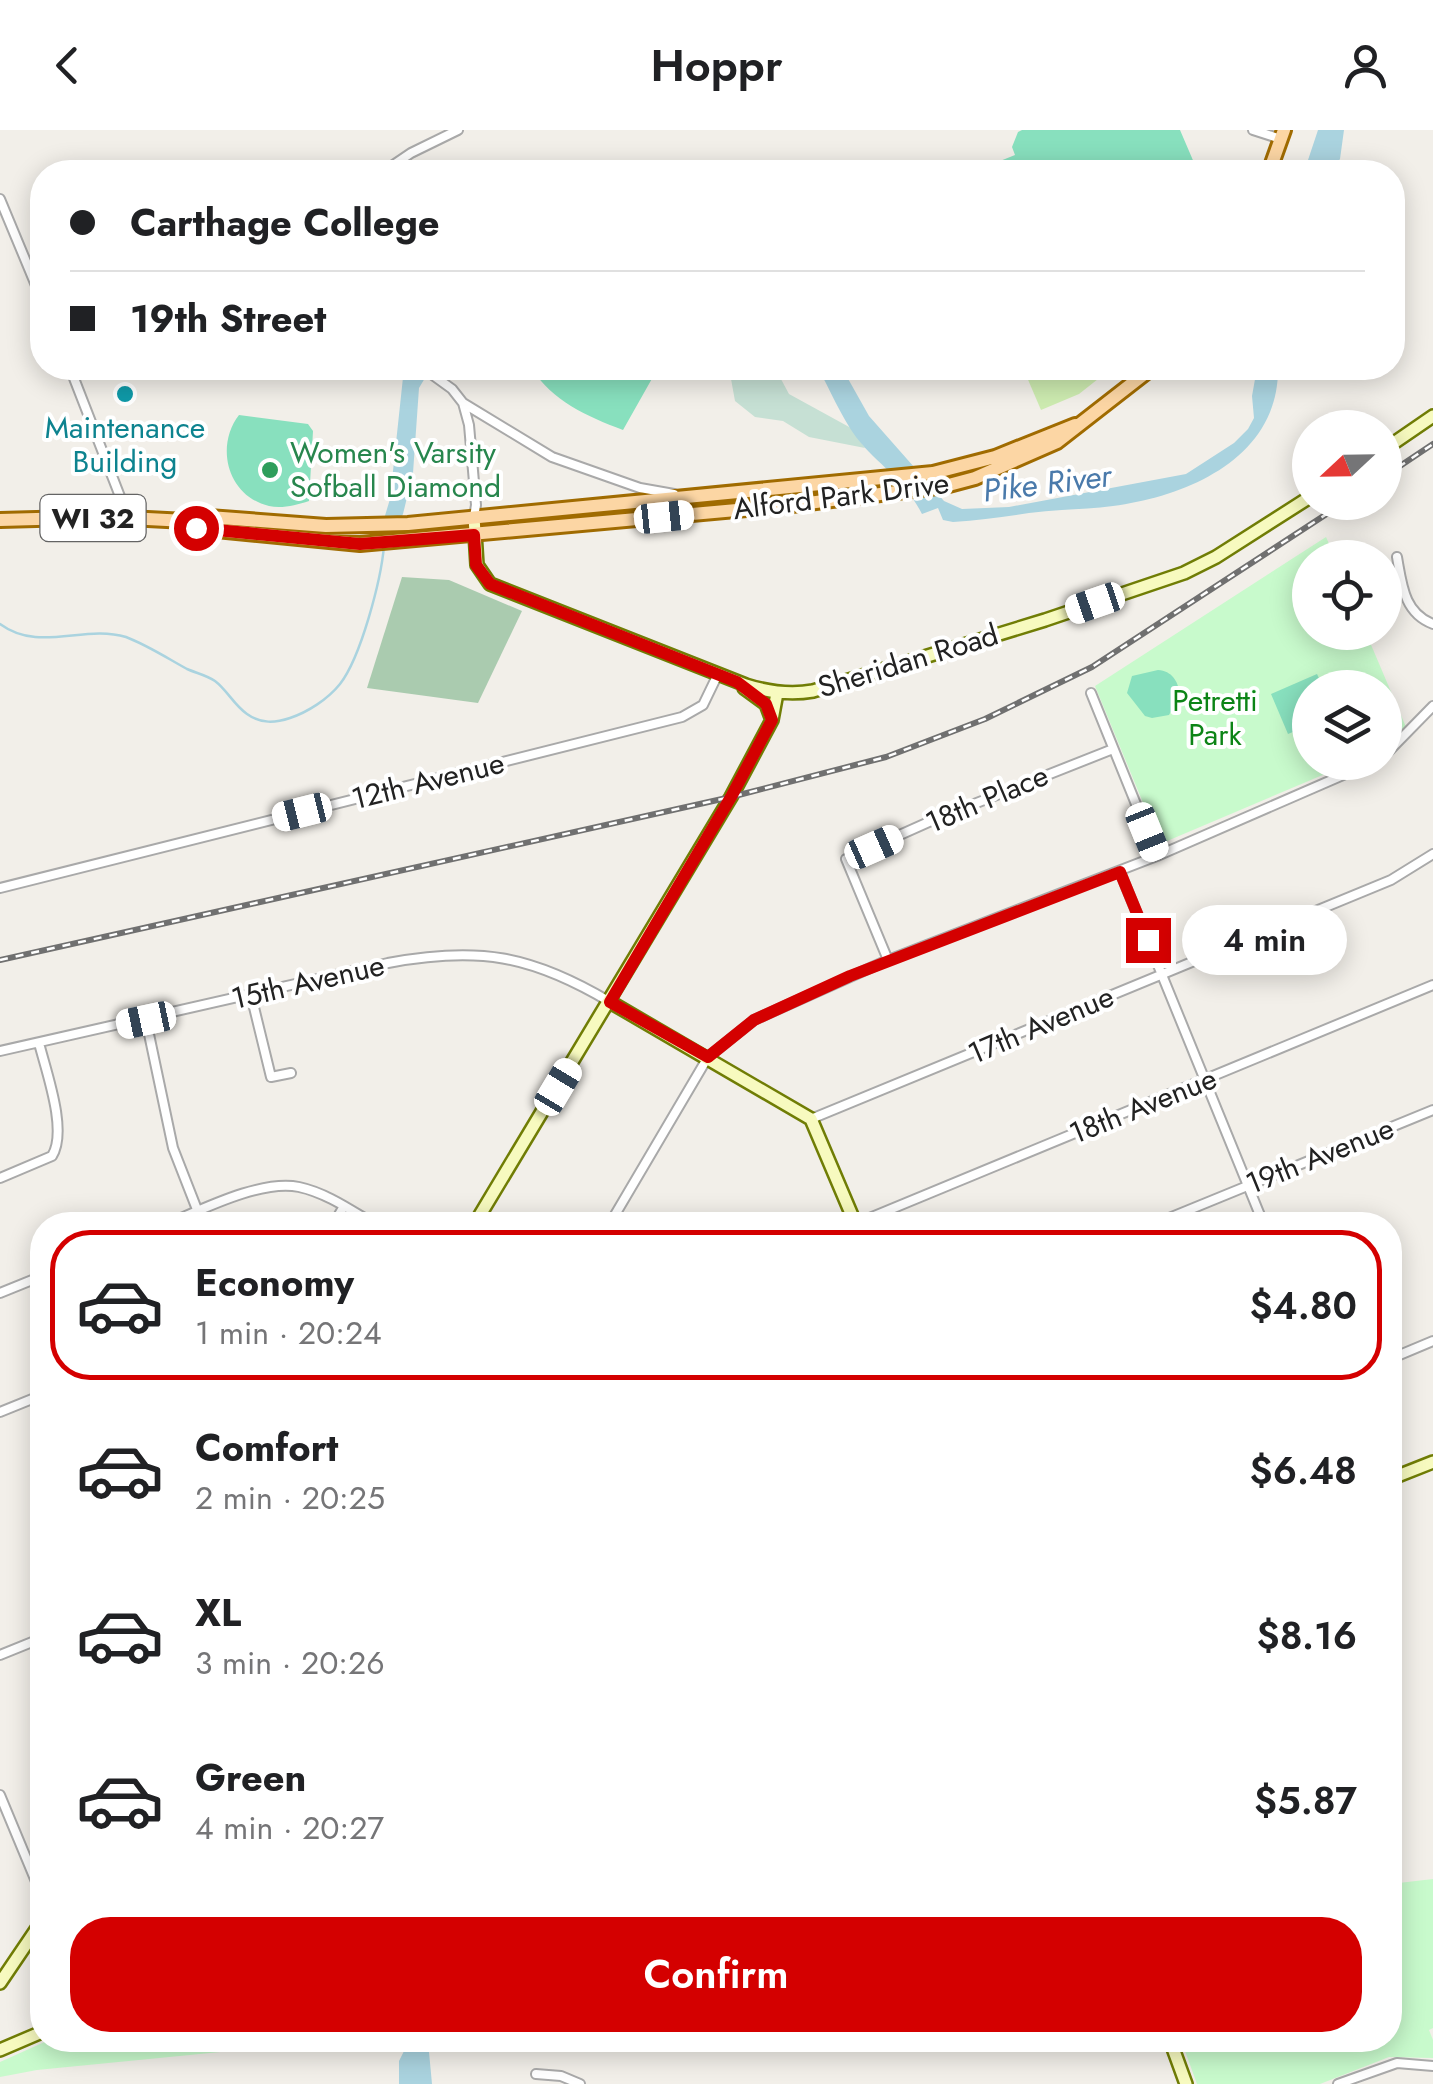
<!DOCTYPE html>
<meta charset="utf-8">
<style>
:root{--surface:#fff;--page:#f6f6f6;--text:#202124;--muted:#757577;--line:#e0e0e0;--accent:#d40000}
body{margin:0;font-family:Jost,sans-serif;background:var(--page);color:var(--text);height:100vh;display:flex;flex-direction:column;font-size:38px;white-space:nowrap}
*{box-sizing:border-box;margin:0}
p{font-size:32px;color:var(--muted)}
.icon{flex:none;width:55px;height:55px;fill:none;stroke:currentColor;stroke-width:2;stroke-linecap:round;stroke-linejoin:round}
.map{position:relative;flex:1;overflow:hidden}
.side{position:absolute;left:30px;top:1082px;width:1372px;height:840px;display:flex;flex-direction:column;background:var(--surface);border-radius:40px;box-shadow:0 5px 25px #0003}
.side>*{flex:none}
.guide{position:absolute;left:30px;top:30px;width:1375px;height:220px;border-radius:40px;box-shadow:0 5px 25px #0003;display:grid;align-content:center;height:220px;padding:0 40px;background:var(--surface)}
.needle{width:65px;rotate:248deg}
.tools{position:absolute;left:1292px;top:280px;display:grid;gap:20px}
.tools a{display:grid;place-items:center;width:110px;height:110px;border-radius:50%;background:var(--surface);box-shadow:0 5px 25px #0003;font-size:50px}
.end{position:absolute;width:45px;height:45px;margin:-22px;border:12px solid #d40000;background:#fff;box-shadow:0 0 0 5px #fff}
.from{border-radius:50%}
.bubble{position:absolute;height:70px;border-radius:35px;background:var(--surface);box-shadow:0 5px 25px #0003;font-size:32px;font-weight:600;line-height:70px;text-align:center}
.car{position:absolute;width:30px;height:60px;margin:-30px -15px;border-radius:12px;box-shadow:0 0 8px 2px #0007;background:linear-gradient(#fff 24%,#345 0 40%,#fff 0 76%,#345 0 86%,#fff 0)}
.guide b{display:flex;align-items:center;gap:35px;height:95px;font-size:38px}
.guide b+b{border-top:2px solid var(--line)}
.guide i{width:25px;height:25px;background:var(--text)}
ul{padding:18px 0 0;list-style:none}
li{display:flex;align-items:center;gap:30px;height:150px;margin:0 20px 15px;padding:0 20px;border:5px solid transparent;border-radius:40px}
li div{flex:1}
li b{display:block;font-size:38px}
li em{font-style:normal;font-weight:600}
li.active{border-color:var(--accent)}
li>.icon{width:90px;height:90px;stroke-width:1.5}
.primary-button{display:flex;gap:20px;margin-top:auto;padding:20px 40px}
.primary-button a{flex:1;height:115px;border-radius:40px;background:var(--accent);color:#fff;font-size:40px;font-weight:600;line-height:115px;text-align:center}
header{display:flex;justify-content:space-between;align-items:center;height:130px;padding:0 40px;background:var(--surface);font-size:45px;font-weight:600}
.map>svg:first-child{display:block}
.grass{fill:#cdebb0}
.wetland{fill:#c6e0d4}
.cemetery{fill:#aacbaf}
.park{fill:#c8facc}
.pitch{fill:#88e0be}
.water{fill:#aad3df}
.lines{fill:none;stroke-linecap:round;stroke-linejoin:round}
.stream{stroke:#aad3df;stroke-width:2.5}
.street-casing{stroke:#a9a9a9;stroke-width:12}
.secondary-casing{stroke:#707d05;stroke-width:16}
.primary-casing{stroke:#a06b00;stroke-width:18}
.street{stroke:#fff;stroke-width:8}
.secondary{stroke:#f7fabf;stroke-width:11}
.primary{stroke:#fcd6a4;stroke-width:12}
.rail-casing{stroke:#707070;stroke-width:6}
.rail{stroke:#fff;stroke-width:2.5;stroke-dasharray:8;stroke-linecap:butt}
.route{stroke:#d40000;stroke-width:12}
.culture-dot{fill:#0f9aa8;stroke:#fff;stroke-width:4}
.leisure-dot{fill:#2e9e5b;stroke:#fff;stroke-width:4}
.labels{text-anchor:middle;stroke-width:8;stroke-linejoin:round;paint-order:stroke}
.shield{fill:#fff;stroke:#646464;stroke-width:2.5}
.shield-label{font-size:28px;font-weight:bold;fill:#222}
.culture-label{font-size:30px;fill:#0d838f;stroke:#fff}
.leisure-label{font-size:30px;fill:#27864d;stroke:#fff;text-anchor:start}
.street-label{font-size:30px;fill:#222;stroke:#fff}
.park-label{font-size:30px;fill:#0c8416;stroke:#fff}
.water-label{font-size:32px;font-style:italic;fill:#4a7aab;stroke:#fff}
</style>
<header><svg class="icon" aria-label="back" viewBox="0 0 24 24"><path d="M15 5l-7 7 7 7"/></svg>Hoppr<svg class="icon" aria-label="person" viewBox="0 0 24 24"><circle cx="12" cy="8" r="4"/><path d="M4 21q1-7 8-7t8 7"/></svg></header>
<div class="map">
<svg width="1433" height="1954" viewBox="0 0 1433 1954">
<rect width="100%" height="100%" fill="#f2efe9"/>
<path class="grass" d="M1023 238H1112L1079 264 1041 280Z"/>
<path class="wetland" d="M729 238H775L789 264 851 298 865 318 809 307 783 291 755 287 735 271Z"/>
<path class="cemetery" d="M402 447 449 450 522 481 478 573 367 558Z"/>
<path class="park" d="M1326 407 1335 427 1310 428V502L1366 503 1406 597 1385 615V558H1310V632L1351 633 1160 714 1095 556Z
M1433 1749V1898L1429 1900 1433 1910V1928L1389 1927 1320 1954H1197L1181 1910H1390V1754Z
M49 1910H343L37 1940 0 1947V1932Z"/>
<path class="pitch" d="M1022 0H1180L1198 42H986L1000 31 1015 25 1012 17 1018 2Z
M531 238H658L623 300C586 286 553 271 531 238Z
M239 285 308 294 313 301 309 371C296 375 282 379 269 376 227 366 215 316 239 285Z
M1158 540C1172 541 1178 551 1180 564L1169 585 1152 588 1145 586 1127 563 1132 546Z
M1317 544 1323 557 1310 558V595L1288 604 1271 564Z"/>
<path class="water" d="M1318 0H1344L1340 29 1331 42H1304Z
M404 238H431L419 258 413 343 403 384 401 388 384 389 390 369Z
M818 238H842L869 286 944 371 962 379 1009 377 1186 344 1234 313 1248 299 1254 288 1252 266 1257 238H1278C1279 327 1189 366 1113 376 1085 380 1057 379 1029 383 1003 387 979 390 953 392L943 390 938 378 922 384C902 345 880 338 856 307 841 286 830 260 818 238Z
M419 1917 429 1922 432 1954H399V1931L404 1921Z"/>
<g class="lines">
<path class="stream" d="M0 494C39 523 84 494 126 507 147 515 167 528 187 539 196 543 206 545 215 551 227 560 234 575 247 584 261 594 275 593 290 588 308 582 328 569 340 554 361 527 381 450 384 416"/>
<defs>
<path id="street" d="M1253 0 1281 9
M383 42 411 23 458 0
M0 69 42 170
M70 238 128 387
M423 238 452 259 463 273 552 327 640 358 674 364
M463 273 469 295 476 375 474 387
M1397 427C1402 455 1404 483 1433 494
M1091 563 1157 726
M1385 625 1433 576
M1120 742 1264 1095
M0 758 682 587 703 575 718 544
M888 830 846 729 931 691 1113 619
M251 865 271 947 291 943
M146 890 173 1018 198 1082
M0 921 388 833C478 816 531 825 610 872
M811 989 1391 750 1433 724
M0 1048 52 1026C68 1001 46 941 39 913
M855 1094 1433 855
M165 1095C201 1080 261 1049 299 1057 327 1063 352 1081 376 1095
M333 1095 344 1076
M609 1095 708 927 754 890 888 830 1157 726 1373 632
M1152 1095 1433 980
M0 1163 42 1146
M1390 1229 1433 1211
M0 1282 42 1265
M0 1525 42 1508
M0 1665 42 1766
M536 1944 561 1946 580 1954
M1338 1954 1397 1933 1433 1936"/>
<path id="secondary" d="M1385 319 1433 286
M474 387 477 435 490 454 746 555C768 562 790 565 813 561L1045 490 1184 443 1216 427 1310 367
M744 558 766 574 772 590
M610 872 811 989 856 1095
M474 1095 731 667 772 590 777 563
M1390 1349 1433 1332
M0 1853 42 1791
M1170 1910 1186 1954
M0 1920 42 1902"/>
<path id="primary" d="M1269 42 1284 0
M0 390 109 387 186 391 196 386 326 396 408 394 933 343 995 327 1075 295
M186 391 196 398 360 414 792 375 945 356 975 348 1057 312 1152 238"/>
</defs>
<use href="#street" class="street-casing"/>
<use href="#secondary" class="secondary-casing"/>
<use href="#primary" class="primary-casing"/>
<use href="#street" class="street"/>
<use href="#secondary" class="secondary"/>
<use href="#primary" class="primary"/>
<defs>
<path id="rail" d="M1385 346 1433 314
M0 830 731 667 886 627 985 589 1092 537 1345 372"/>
</defs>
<use href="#rail" class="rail-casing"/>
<use href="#rail" class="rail"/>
</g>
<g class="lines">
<path class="route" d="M196 398 360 414 474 405 476 435 490 454 737 552 766 574 772 590 731 667 610 872 708 927 754 890 850 846 1120 742 1148 810"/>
</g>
<circle class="culture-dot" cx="125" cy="264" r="10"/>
<circle class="leisure-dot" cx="270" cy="340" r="10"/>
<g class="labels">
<rect class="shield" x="40.5" y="365" width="105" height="46" rx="8"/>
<g class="shield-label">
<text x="93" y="398">WI 32</text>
</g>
<g class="culture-label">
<text x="125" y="308">Maintenance<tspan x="125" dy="34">Building</tspan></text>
</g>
<g class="leisure-label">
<text x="290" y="333">Women's Varsity<tspan x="290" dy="34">Sofball Diamond</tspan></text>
</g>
<g class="street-label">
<text transform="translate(841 366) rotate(-7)" y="10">Alford Park Drive</text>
<text transform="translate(908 531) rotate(-17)" y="10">Sheridan Road</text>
<text transform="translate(428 651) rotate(-14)" y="10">12th Avenue</text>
<text transform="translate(987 669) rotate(-23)" y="10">18th Place</text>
<text transform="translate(308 852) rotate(-13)" y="10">15th Avenue</text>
<text transform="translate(1041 895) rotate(-23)" y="10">17th Avenue</text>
<text transform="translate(1143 976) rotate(-22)" y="10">18th Avenue</text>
<text transform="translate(1320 1026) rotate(-22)" y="10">19th Avenue</text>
</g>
<g class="park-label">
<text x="1215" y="581">Petretti<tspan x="1215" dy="34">Park</tspan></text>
</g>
<g class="water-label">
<text transform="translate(1047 353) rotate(-7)" y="11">Pike River</text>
</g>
</g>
</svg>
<div class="tools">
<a><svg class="needle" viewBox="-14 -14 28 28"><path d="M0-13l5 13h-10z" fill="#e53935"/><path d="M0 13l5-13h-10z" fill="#757577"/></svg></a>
<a><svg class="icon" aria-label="locate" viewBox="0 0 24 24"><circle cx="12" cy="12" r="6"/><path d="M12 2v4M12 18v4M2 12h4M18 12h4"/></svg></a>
<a><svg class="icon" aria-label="layers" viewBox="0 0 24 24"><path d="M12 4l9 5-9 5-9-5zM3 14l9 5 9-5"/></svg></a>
</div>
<i class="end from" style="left:196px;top:398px"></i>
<i class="end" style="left:1148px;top:810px"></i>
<div class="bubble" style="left:1182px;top:775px;width:165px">4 min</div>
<i class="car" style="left:664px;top:387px;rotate:84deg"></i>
<i class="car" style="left:1095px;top:473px;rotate:251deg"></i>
<i class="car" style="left:302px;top:682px;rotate:256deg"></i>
<i class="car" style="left:1147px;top:702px;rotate:158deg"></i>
<i class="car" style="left:874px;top:717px;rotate:66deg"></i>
<i class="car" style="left:146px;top:890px;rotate:258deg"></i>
<i class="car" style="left:558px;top:957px;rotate:31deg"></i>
<div class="guide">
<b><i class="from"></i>Carthage College</b>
<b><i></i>19th Street</b>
</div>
<section class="side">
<ul>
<li class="active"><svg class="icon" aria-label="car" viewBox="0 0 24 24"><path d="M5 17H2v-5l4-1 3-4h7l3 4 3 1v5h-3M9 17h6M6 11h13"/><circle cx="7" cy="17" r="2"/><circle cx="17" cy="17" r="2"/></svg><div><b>Economy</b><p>1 min · 20:24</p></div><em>$4.80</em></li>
<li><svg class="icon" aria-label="car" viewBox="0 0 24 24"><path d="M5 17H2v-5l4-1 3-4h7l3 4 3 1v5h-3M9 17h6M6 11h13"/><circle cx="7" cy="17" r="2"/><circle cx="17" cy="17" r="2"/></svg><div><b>Comfort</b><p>2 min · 20:25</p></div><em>$6.48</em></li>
<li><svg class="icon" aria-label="car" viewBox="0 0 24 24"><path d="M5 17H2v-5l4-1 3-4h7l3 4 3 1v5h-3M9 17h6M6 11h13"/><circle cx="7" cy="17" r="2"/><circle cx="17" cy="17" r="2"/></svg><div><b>XL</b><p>3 min · 20:26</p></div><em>$8.16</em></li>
<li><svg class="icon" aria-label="car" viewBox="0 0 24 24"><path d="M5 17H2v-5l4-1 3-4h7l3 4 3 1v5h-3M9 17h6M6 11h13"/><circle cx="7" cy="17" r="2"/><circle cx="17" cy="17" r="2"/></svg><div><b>Green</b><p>4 min · 20:27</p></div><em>$5.87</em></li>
</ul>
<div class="primary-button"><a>Confirm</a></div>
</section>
</div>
